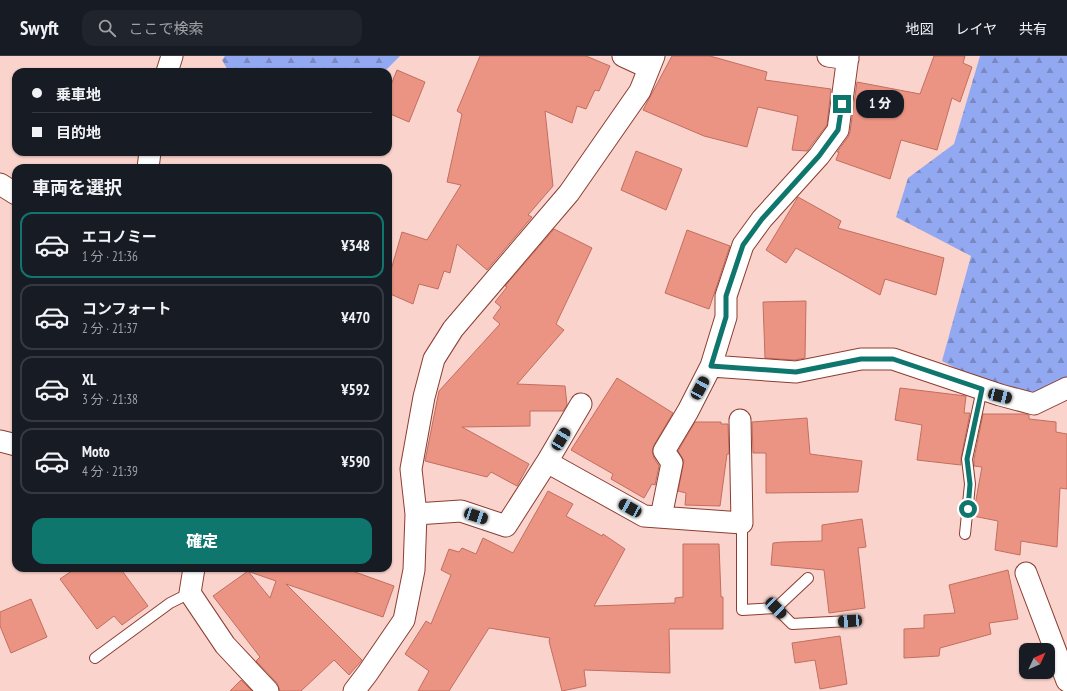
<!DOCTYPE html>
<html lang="ja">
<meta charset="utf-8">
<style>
:root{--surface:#171b24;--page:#20242c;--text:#f1f3f6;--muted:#9ea1a6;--line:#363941;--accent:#0f766e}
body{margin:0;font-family:"PT Sans Narrow","Noto Sans JP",sans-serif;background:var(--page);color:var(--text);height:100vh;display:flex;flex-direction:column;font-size:15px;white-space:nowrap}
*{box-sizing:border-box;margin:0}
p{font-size:13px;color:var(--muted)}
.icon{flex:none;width:22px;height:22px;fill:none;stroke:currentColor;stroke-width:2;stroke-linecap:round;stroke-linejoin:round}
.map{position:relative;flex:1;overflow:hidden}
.details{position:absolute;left:12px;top:108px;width:380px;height:408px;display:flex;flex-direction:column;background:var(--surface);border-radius:12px;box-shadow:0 1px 3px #0004}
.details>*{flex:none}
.top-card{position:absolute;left:12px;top:12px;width:380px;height:88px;border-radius:12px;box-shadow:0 1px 3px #0004;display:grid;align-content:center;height:88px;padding:0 20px;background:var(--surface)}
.needle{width:26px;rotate:46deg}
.tools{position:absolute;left:1019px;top:587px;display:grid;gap:8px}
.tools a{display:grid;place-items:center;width:36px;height:36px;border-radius:8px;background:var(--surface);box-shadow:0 1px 3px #0004;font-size:20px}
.end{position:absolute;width:18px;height:18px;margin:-9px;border:5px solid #0f766e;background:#fff;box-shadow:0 0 0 2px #fff}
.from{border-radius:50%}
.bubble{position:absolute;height:28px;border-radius:12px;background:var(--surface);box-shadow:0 1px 3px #0004;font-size:13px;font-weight:800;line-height:28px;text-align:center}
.car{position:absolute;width:12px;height:24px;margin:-12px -6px;border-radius:5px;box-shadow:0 0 3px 1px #0007;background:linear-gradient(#222 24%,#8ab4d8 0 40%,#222 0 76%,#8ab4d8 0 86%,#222 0)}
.top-card b{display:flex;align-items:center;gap:14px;height:38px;font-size:15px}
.top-card b+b{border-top:1px solid var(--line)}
.top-card i{width:10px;height:10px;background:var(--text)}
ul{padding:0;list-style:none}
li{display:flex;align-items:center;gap:12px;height:66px;margin:0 8px 6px;padding:0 12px;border:2px solid var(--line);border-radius:12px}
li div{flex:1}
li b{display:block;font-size:15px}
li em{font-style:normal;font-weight:800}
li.active{border-color:var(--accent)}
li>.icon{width:36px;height:36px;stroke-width:1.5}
h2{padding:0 20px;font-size:18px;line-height:48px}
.primary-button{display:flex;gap:8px;margin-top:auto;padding:8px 20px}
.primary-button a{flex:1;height:46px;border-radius:12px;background:var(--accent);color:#fff;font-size:16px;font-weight:800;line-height:46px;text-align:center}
header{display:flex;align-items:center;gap:24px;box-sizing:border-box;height:56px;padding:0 20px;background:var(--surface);border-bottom:1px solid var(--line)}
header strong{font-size:19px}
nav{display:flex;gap:22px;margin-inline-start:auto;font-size:14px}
.search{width:280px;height:36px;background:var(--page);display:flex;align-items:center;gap:10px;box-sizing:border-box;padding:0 14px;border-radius:12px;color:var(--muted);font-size:15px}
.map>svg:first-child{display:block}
.forest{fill:url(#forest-firs)}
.building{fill:#ec9483;stroke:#c26e5f}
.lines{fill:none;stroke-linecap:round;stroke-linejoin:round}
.service-casing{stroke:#8c3d31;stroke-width:12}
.minor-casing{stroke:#8c3d31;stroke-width:23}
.service{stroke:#fff;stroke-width:10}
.minor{stroke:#fff;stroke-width:21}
.route{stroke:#0f766e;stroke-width:5}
</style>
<header>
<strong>Swyft</strong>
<div class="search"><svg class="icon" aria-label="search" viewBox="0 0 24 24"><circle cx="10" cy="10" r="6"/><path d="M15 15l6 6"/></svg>ここで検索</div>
<nav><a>地図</a><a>レイヤ</a><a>共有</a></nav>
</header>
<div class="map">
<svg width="1067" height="635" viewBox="0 0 1067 635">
<defs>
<pattern id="forest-firs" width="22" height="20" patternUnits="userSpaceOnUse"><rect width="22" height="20" fill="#92a8f1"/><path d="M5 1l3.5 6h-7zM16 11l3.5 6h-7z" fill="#7988c3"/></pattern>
</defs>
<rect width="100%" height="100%" fill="#fad4cc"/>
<path class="forest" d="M225 0H400L384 16H229L222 4Z
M980 0H1067V323L1034 340 997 333 942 305 971 200 896 161 908 122 954 88Z"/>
<path class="building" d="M480 0H586L610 10 599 35 595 34 586 53 577 50 572 67 545 55 553 130 528 159 532 161 487 214 457 188 450 217 444 215 438 233 419 228 413 248 388 237V224L402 176 427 184 461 129 447 126 462 58 457 55Z
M672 0H710L767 16 765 24 831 33 827 69 807 95 792 94 798 60 758 51 747 91 704 80 643 54Z
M934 0H965L963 7 972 11 960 46 952 42 937 94 901 84 890 123 836 104 839 96H837L848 81 850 76 857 26 920 38Z
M397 14 425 26 409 66 388 57V36Z
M636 95 682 113 666 154 621 134Z
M798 141 841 165 838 172 944 202 936 239 885 223 880 239 796 192 786 207 766 194Z
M554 173 592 192 556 268 564 274 517 328 565 330 567 349 563 355H530V370L462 371 529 408 517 430 491 416 487 421 425 405 439 335 500 268 493 262 501 251 495 246 507 231 505 230Z
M687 174 730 190 709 253 665 237Z
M806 245 805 302 795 304 765 302 763 246Z
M617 322 673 357 654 389 652 396 654 402 659 410 655 429 652 428 644 442 611 423 613 418 571 394Z
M900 332 966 340 964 357H970L961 402V409L917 404 922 369 895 364Z
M983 358H1025L1029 359V363L1056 366V376L1067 378V433L1060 432 1057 491 1021 485 1020 499 995 494 998 465 973 460 982 411 974 410V403Z
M807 362 810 398 862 405 858 436 766 437V397H753L752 366Z
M695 366H721V368H728L729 398H727L720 450 685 449 686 437 678 435 684 405 678 395Z
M548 435 573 448 566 460 602 480 603 478 625 493 594 550 675 547V542L683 541V488H719L721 541H723V573H669L670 617 584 614 586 630 562 635 549 585 550 582 489 572 449 635H418L429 615 405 598 426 565 431 568 451 519 441 514 449 493 459 496 462 492 476 498 483 482 513 497Z
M862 463 866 491 858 492 865 552 829 557 824 514 771 509 773 487 784 486 822 485V469Z
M76 512H120L148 550 122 569 114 560 97 573 60 523Z
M251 512H344L394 530 383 561 286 528 362 604 349 619 334 604 301 635H280L277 627 256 605 260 601 213 540 248 515 270 542 276 525 250 516Z
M1008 514 1018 563 989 567 991 578 940 592 939 600 904 602V573L924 572V559L955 557 949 529Z
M31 543 47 581 11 597 0 570V556Z
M840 580 847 628 820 633 815 604 795 607 792 587Z
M241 624 252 635H230Z"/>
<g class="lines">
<defs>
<path id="service" d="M742 467V554L776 552 792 568 850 565
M965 478 970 428 967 403 982 333
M776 552 808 522
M95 602 170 547 190 537"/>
<path id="minor" d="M623 0 649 12
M828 0 848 3
M167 16 172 0
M148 112 150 96
M0 128 16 138
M711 310 726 261V240L743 189 762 163 819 100 838 74 848 0
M0 385 16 389
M547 406 644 460 742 467 740 364
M416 458 461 455 506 470 547 406 581 348
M661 461 672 407 664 395 688 355 711 310 796 316 861 303H893L1000 339 1034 348 1067 332
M194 512 190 537 225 589 268 635
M1026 517 1067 625
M354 635 367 618 404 564 414 514 416 458 411 413 424 341 434 303 453 273 569 137 640 35 654 0"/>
</defs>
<use href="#service" class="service-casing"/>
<use href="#minor" class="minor-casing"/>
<use href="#service" class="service"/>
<use href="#minor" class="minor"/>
</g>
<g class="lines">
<path class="route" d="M842 48 838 74 819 100 762 163 743 189 726 240V261L711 310 796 316 861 303H893L982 333 967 403 970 428 968 453"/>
</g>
</svg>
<div class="tools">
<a><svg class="needle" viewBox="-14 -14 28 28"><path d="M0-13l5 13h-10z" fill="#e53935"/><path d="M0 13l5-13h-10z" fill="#9ea1a6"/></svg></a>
</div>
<i class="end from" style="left:968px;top:453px"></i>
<i class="end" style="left:842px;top:48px"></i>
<div class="bubble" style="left:856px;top:34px;width:48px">1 分</div>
<i class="car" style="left:700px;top:332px;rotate:28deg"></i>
<i class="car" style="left:1000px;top:340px;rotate:104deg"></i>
<i class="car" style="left:561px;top:383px;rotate:31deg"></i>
<i class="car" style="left:630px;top:452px;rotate:299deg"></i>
<i class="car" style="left:476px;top:460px;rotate:108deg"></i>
<i class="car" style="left:776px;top:552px;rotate:136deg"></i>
<i class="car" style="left:850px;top:565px;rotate:266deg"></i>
<div class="top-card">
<b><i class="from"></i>乗車地</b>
<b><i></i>目的地</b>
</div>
<section class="details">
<h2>車両を選択</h2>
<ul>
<li class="active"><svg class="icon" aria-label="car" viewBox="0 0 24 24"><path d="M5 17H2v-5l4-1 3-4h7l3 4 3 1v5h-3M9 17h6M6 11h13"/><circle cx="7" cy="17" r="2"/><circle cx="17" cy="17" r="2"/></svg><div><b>エコノミー</b><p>1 分 · 21:36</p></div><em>¥348</em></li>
<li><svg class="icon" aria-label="car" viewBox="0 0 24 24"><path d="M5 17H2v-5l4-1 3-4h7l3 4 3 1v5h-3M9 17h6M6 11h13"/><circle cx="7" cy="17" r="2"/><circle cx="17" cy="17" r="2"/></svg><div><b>コンフォート</b><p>2 分 · 21:37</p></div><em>¥470</em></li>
<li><svg class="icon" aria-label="car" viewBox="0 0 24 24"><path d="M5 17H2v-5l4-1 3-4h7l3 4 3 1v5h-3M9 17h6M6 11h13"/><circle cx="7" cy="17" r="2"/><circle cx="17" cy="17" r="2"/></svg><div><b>XL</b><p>3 分 · 21:38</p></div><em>¥592</em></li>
<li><svg class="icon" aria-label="car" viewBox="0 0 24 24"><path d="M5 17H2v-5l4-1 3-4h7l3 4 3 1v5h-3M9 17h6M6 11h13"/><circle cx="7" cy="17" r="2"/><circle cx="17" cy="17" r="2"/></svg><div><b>Moto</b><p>4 分 · 21:39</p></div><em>¥590</em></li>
</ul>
<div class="primary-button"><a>確定</a></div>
</section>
</div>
